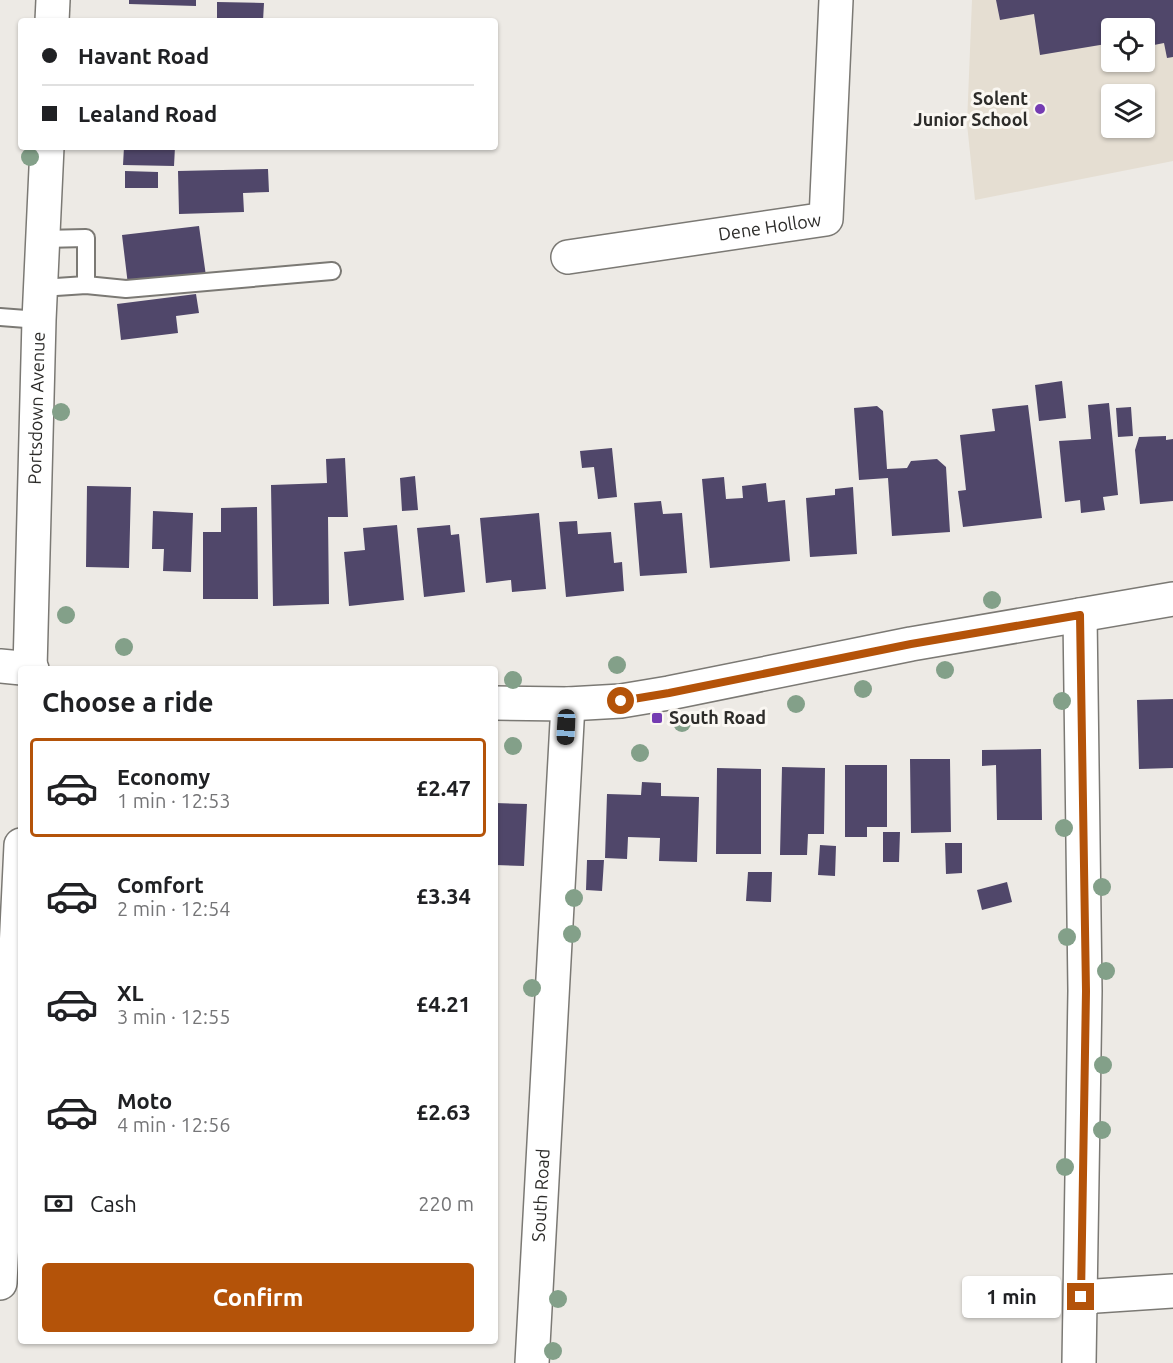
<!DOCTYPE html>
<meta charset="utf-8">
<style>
:root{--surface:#fff;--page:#f6f6f6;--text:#202124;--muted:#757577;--line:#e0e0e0;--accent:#b45309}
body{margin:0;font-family:Ubuntu,sans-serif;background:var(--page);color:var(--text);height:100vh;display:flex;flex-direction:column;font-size:22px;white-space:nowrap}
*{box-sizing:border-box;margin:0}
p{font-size:20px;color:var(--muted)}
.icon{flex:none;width:33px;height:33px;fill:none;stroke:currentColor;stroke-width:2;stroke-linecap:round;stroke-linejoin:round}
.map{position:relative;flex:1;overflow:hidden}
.details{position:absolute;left:18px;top:666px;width:480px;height:678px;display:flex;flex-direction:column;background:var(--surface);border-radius:6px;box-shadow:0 2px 4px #0004}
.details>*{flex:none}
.banner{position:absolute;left:18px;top:18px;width:480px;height:132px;border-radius:6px;box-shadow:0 2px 4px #0004;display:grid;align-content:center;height:132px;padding:0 24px;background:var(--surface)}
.tools{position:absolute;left:1101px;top:18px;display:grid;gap:12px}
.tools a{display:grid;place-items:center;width:54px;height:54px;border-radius:6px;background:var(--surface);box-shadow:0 2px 4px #0004;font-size:30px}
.end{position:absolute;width:27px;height:27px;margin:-14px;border:8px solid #b45309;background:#fff;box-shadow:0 0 0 3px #fff}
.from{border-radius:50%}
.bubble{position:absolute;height:42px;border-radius:6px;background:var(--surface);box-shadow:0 2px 4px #0004;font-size:20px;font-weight:700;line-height:42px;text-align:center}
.car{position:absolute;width:18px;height:36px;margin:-18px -9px;border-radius:8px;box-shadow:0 0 4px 2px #0007;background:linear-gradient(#222 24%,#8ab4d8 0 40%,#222 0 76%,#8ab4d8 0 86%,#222 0)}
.banner b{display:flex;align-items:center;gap:21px;height:57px;font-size:22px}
.banner b+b{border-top:2px solid var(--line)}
.banner i{width:15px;height:15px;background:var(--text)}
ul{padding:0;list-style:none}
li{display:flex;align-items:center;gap:18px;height:99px;margin:0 12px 9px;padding:0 12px;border:3px solid transparent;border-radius:6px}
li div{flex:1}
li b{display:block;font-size:22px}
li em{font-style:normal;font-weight:700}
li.selected{border-color:var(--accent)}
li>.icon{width:54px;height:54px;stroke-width:1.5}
h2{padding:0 24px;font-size:27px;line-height:72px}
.pay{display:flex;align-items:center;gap:15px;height:66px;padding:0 24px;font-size:22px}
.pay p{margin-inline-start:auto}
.button{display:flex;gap:12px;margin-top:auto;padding:12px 24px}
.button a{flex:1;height:69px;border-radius:6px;background:var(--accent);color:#fff;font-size:24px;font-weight:700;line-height:69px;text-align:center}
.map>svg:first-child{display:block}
.built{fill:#e5ded2;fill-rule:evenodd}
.building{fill:#50476a}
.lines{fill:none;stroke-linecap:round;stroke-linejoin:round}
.lane-casing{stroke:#7b7974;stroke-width:20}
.street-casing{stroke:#7b7974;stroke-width:36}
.secondary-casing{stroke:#7b7974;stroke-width:36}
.lane{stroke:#fff;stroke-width:16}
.street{stroke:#fff;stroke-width:33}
.secondary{stroke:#fff;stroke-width:33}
.tree{fill:#83a089}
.route{stroke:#b45309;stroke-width:8}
.poi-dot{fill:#753cb2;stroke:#faf7f2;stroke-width:2}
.labels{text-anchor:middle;stroke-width:6;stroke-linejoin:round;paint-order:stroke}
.poi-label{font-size:18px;font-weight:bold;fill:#2d2c2a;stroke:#faf7f2;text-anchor:end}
.street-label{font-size:18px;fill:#2d2c2a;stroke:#faf7f2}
</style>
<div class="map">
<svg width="1173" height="1363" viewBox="0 0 1173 1363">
<rect width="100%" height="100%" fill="#edeae5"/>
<path class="built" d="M972 0H1173V161L975 200 967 124ZM1112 28H1144V62H1112ZM1112 94H1144V128H1112Z"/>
<path class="building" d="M129 0H196V6L129 4Z
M996 0H1173V57L1167 58 1164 43 1144 47V28H1112V43L1040 55 1034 14 1000 20Z
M217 2 264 3 263 21H217Z
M124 147H175L174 166 123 165Z
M268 169 269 192 243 193 244 212 179 214 178 171Z
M125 171 158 172V188H125Z
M199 226 206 276 128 285 122 235Z
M196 294 199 313 176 316 178 333 121 340 117 304Z
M1062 381 1066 418 1039 421 1035 385Z
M1109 403 1118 495 1103 497 1105 510 1081 513 1080 500 1065 502 1059 441 1091 439 1088 405Z
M1028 405 1042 518 963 527 958 491 966 490 960 435 995 431 992 409Z
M877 406 883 411 887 469 907 468 911 461 937 459 946 467 950 532 892 536 888 478 859 480 854 408Z
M1131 407 1133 436 1118 437 1116 408Z
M1166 436V440L1173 439V501L1140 504 1135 450 1139 437Z
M612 448 617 497 598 499 594 467 582 468 580 451Z
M345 458 348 517H328L329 604 273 606 271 485 327 483 326 459Z
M415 476 418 510 402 511 400 478Z
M724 477 726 499 743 498 742 486 766 483 768 502 785 500 790 561 710 568 702 479Z
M87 486 131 487 129 568 86 567Z
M853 487 857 554 810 557 806 498 835 495V489Z
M661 501 663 514 682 513 687 573 640 576 634 503Z
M257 507 258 599H203V532H221V508Z
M153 511 193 513 191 572 163 571 164 549H152Z
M539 513 546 589 512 592 511 580 486 583 480 518Z
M577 521 578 534 611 532 614 563 622 562 624 591 566 597 559 522Z
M397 525 404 600 349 606 344 552 365 550 363 528Z
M450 525 451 535 459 534 465 592 424 597 417 528Z
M1173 699V768L1139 769 1137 700Z
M1041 749 1042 820H997L996 765 982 766V750Z
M910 759H950L951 832 911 833Z
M845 765H887V827H867V837H845Z
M782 767 825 768 824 834H808L807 855H780Z
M717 768 761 769V854H716Z
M642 782 661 783V796L699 797 697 862 659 861 660 838 628 837 627 859 605 858 607 794 641 795Z
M495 803 527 804 524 866 495 865Z
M883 832H900L899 862H883Z
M945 843H962V873L946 874Z
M820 845 836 846 835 876 818 875Z
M587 860H604L602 891 586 890Z
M748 872H772L771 902 746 901Z
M1007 882 1012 902 982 910 977 890Z"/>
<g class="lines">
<defs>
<path id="lane" d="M43 239 86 238V285
M41 288 86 285 126 289 332 271
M0 317 39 320"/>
<g id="street">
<path d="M52 21 53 0"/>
<path id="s1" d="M568 257 826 219 836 0"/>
<path id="s2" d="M30 669 39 320 47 147"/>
<path d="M0 1283 21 845"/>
<path d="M1081 1297 1173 1291"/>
<path id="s3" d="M532 1363 568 704"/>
<path d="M1079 1363 1085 991 1080 615"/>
</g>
<path id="secondary" d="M0 666 32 669
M495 703 568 704 621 701 669 693 911 644 1173 599"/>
</defs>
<use href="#lane" class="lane-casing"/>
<use href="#street" class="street-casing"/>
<use href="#secondary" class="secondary-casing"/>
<use href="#lane" class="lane"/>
<use href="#street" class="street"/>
<use href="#secondary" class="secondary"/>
</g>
<g class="tree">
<circle cx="30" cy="157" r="9"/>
<circle cx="61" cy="412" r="9"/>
<circle cx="992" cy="600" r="9"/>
<circle cx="66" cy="615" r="9"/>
<circle cx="124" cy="647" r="9"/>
<circle cx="617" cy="665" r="9"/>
<circle cx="945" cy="670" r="9"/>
<circle cx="513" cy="680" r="9"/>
<circle cx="863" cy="689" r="9"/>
<circle cx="1062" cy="701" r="9"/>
<circle cx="796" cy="704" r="9"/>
<circle cx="682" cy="723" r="9"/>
<circle cx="513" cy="746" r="9"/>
<circle cx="640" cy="753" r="9"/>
<circle cx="1064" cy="828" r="9"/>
<circle cx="1102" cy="887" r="9"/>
<circle cx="574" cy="898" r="9"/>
<circle cx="572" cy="934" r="9"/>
<circle cx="1067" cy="937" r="9"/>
<circle cx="1106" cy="971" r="9"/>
<circle cx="532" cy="988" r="9"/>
<circle cx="1103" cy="1065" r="9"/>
<circle cx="1102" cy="1130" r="9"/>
<circle cx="1065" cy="1167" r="9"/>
<circle cx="558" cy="1299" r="9"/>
<circle cx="553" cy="1351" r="9"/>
</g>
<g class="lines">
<path class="route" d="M621 701 669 693 911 644 1080 615 1086 991 1081 1297"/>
</g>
<g class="poi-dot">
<circle cx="1040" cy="109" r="6"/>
<rect x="651" y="712" width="12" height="12" rx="3"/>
</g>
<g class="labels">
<g class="poi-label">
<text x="1028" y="105">Solent<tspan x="1028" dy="21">Junior School</tspan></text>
<text x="669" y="724" text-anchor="start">South Road</text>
</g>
<g class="street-label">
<text dy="6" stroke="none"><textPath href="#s1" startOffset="204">Dene Hollow</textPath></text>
<text dy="6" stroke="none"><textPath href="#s2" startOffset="261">Portsdown Avenue</textPath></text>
<text dy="6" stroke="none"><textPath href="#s3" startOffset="168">South Road</textPath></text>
</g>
</g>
</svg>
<div class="tools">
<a><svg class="icon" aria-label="locate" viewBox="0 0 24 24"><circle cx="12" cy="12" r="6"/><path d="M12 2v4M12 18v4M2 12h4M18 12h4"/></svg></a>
<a><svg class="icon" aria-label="layers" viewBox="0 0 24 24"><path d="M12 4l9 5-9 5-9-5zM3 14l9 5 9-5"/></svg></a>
</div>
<i class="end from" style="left:621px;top:701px"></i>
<i class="end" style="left:1081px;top:1297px"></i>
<div class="bubble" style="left:962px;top:1276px;width:99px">1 min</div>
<i class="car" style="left:566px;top:727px;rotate:183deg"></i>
<div class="banner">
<b><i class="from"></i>Havant Road</b>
<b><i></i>Lealand Road</b>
</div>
<section class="details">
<h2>Choose a ride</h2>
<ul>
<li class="selected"><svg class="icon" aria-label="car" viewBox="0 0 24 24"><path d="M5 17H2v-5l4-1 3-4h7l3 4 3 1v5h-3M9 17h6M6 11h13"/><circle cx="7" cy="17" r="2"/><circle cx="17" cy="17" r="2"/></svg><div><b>Economy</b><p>1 min · 12:53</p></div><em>£2.47</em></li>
<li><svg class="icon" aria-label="car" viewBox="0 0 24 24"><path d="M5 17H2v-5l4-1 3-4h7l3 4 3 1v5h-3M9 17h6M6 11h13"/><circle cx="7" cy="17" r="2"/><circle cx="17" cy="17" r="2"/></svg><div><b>Comfort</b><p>2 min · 12:54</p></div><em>£3.34</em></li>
<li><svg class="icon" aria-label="car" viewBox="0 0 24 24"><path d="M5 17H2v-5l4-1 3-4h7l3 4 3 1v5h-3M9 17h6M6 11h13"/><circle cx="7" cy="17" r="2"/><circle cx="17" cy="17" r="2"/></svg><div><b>XL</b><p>3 min · 12:55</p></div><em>£4.21</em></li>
<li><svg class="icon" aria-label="car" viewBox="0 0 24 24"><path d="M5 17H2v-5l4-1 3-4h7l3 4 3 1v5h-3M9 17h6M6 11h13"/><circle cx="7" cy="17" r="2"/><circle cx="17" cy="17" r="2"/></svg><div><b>Moto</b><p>4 min · 12:56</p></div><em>£2.63</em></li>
</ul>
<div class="pay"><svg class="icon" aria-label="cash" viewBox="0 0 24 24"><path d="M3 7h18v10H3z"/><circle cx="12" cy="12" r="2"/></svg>Cash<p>220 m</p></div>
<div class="button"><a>Confirm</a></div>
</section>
</div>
